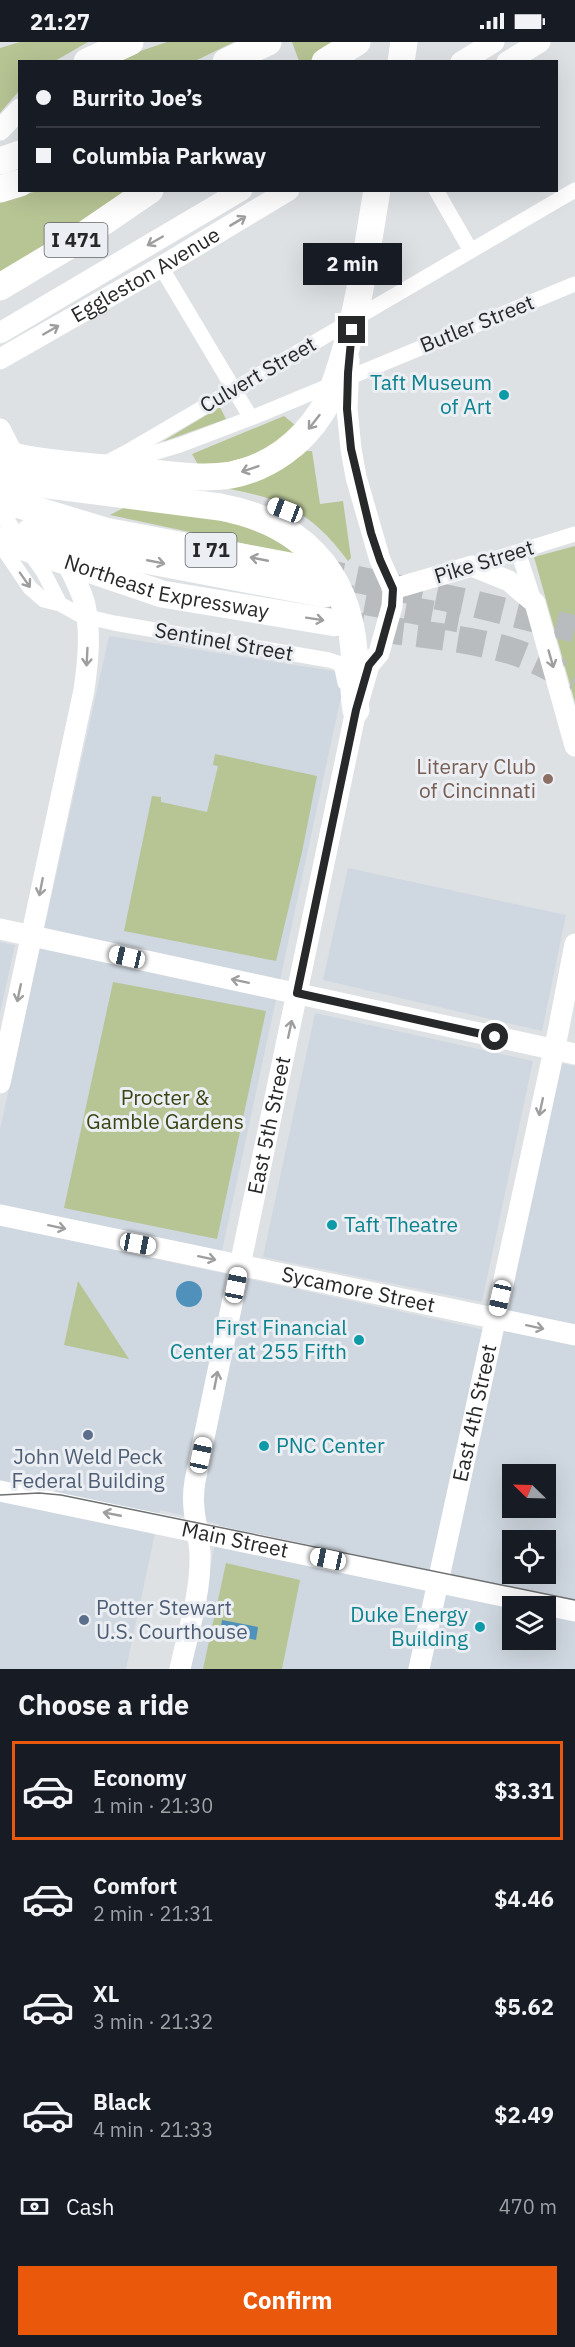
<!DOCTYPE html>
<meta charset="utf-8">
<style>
:root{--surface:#171b24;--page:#242831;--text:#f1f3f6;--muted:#9ea1a6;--line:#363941;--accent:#ea580c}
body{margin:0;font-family:"IBM Plex Sans",sans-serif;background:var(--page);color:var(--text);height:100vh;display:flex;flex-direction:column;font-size:22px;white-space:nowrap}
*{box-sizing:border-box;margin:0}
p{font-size:20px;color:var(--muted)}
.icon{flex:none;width:33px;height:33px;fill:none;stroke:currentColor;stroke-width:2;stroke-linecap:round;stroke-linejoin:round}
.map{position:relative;height:1627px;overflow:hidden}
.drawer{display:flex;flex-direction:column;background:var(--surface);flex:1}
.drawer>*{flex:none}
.top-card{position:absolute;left:18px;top:18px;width:540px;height:132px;border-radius:0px;box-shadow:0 6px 24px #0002;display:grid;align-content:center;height:132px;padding:0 18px;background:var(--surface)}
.needle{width:39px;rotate:293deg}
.tools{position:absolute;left:502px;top:1422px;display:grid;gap:12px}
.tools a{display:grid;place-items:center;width:54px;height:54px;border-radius:0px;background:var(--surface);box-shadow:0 6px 24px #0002;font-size:30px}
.end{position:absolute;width:27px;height:27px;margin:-14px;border:8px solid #272829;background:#fff;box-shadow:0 0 0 3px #fff}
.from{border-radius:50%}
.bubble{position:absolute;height:42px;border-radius:0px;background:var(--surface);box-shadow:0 6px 24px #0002;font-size:20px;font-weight:700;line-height:42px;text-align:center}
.car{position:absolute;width:18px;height:36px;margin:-18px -9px;border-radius:8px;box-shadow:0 0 4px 2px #0007;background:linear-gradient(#fff 24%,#345 0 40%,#fff 0 76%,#345 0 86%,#fff 0)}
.top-card b{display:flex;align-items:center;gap:21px;height:57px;font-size:22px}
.top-card b+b{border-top:2px solid var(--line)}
.top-card i{width:15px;height:15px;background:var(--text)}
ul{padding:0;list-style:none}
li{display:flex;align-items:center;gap:18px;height:99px;margin:0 12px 9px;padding:0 6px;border:3px solid transparent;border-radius:0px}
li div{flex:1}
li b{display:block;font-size:22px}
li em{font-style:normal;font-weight:700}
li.active{border-color:var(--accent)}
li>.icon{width:54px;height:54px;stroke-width:1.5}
h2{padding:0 18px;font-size:27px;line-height:72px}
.pay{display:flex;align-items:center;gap:15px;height:66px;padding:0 18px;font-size:22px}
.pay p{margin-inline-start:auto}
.primary-button{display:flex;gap:12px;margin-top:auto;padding:12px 18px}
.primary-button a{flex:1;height:69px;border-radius:0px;background:var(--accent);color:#fff;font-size:24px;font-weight:700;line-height:69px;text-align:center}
.status{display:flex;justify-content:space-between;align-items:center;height:42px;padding:0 30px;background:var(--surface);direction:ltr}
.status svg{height:16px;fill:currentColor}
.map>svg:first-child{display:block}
.built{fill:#cfd7e0;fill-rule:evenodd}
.green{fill:#b7c494}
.water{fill:#5091bb}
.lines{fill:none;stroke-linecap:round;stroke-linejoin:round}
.highway-tunnel{stroke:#b9bcbf;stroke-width:27;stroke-dasharray:27 14;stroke-linecap:butt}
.street{stroke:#fff;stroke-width:15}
.secondary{stroke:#fff;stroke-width:21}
.highway{stroke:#fff;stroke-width:27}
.tram{stroke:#6e7071;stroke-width:1.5}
.oneway{stroke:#9e9e9f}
.route{stroke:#272829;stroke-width:8}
.culture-dot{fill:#0f9aa8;stroke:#ebeef2;stroke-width:2}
.education-dot{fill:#8d6e63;stroke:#ebeef2;stroke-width:2}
.service-dot{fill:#5c6f8a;stroke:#ebeef2;stroke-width:2}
.labels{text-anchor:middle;stroke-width:6;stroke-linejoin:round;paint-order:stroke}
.shield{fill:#ebeef2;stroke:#626365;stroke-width:1.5}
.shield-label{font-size:20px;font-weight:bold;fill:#272829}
.street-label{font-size:21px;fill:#272829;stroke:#ebeef2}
.culture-label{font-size:21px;fill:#0d838f;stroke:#ebeef2;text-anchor:end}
.education-label{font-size:21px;fill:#785e54;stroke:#ebeef2;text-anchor:end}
.park-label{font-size:21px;fill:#3a4513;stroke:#ebeef2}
.service-label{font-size:21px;fill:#4e5e75;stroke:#ebeef2}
</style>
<div class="status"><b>21:27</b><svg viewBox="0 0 49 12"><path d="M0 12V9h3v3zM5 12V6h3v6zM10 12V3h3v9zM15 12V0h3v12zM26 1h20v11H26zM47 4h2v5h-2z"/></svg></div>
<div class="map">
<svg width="575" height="1627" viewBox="0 0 575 1627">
<rect width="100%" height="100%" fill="#dee1e4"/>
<path class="built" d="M109 594 346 631 222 1209 0 1162V1087Z
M348 826 566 873 542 989 323 938Z
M0 900 15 903 0 971Z
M315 971 533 1019 482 1260 263 1215Z
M555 1020 575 1024V1627H189L219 1482 160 1468 126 1627H0V1183L499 1291ZM513 1432H546V1466H513ZM513 1498H546V1532H513ZM513 1564H546V1598H513Z"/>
<path class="green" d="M20 0H88L55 19 20 20 19 49 0 71V6Z
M167 0H234L195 19 108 20Z
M292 0H342L312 20 299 19Z
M37 149H134L0 232V160Z
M220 365 226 377 162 400Z
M284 374 300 387 271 408 201 428 192 412Z
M306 402 307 409H312L320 462 343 459 351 516 348 519C307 463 271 453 205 443Z
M129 463 249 478 311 516 110 473Z
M575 504V660L534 515Z
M215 712 317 734 302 810 276 919 124 889 152 754 161 755V760L207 770 218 724 213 723Z
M113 940 266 969 217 1197 64 1166Z
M78 1239 129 1317 64 1303Z
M226 1521 300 1538 282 1627H203Z"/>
<path class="water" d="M176 1252a13 13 0 1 1 26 0a13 13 0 1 1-26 0Z
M222 1578 258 1585 256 1598 220 1590Z"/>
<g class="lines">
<path class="highway-tunnel" d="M316 529 475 562 575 587
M325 552 459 577
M336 581C391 590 455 593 508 608 532 615 553 627 575 639"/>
<path class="street" d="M436 148 471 209
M161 225 251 376
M120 421 180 403 251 376 575 242
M104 422 127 410 575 148
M0 468 44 531 60 562
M0 476 24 463
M0 502 30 546 44 558 60 562 80 573 114 581 329 618 341 622 345 641
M518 510 535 561
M472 524 575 492"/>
<g class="secondary">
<path d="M461 20 494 0"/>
<path d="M507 20 540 0"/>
<path d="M0 88 20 67"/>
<path d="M0 291 242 148"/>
<path id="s1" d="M0 317 161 225 289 148"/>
<path d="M0 387 19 424"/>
<path d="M393 547 472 524 509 539 535 561 575 704"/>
<path d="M0 887 575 1012"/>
<path d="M0 1041 84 648C88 620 91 591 85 563 81 546 70 528 62 511"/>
<path id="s2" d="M0 1173 575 1293"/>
<path id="s3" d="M0 1449 575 1569"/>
<path id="s4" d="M180 1627C188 1590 201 1551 200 1513 199 1487 190 1467 195 1439L356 668 369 623 379 611 392 564 393 547 380 518 356 435 351 407 347 367 349 317"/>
<path id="s5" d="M419 1627 558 990 575 902"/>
</g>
<g class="highway">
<path d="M87 20 130 0"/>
<path d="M226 20 268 0"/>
<path d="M325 20 357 0"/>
<path d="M401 20 404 0"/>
<path d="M0 119 20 112"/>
<path d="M0 147 20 141"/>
<path d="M0 245 65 206 150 148"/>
<path d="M0 411C45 423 90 424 135 429 166 432 200 438 231 433 269 426 302 401 322 369 331 356 336 338 341 323 359 266 367 207 377 148"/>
<path d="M0 433 33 441 220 465C299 480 347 527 354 608 355 629 352 647 356 668"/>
<path d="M0 457 105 489 316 529"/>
<path d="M30 490 109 511 325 552"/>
<path id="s6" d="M0 497 162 552 336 581"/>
</g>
<path class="tram" d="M0 1453 39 1451 61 1453 575 1558"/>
</g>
<defs><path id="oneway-shaft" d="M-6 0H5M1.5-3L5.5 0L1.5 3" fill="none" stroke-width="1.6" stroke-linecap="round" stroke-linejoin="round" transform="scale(1.5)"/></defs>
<g class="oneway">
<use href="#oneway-shaft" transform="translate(238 179) rotate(-31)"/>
<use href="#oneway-shaft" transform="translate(155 199) rotate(150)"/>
<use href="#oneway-shaft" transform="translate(51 288) rotate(-30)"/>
<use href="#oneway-shaft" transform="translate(314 380) rotate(128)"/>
<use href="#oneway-shaft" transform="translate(250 427) rotate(161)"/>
<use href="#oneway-shaft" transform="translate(259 517) rotate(-169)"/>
<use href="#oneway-shaft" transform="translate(156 520) rotate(11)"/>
<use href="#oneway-shaft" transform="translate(25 538) rotate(55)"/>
<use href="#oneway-shaft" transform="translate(315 577) rotate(9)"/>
<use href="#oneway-shaft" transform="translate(87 615) rotate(93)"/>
<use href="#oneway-shaft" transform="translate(551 617) rotate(74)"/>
<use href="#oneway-shaft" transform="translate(41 845) rotate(101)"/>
<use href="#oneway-shaft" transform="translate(240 939) rotate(-168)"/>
<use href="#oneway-shaft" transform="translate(19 951) rotate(102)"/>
<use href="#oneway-shaft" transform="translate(290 987) rotate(-78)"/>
<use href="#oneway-shaft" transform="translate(541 1065) rotate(102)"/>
<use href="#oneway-shaft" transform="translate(57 1185) rotate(12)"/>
<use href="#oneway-shaft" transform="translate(207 1216) rotate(12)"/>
<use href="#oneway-shaft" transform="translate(535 1285) rotate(12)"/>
<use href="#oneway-shaft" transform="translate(216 1338) rotate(-79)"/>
<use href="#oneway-shaft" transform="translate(112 1472) rotate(-169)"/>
</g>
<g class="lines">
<path class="route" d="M352 288 348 331 347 367 351 407 371 491 380 518 393 547 392 564 379 611 369 623 356 668 297 951 495 995"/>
</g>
<g class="culture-dot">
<circle cx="504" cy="353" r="6"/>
<circle cx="332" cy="1183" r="6"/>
<circle cx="359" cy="1298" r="6"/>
<circle cx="264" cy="1404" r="6"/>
<circle cx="480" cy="1585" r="6"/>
</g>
<circle class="education-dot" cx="548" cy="737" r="6"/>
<g class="service-dot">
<circle cx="88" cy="1393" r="6"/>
<circle cx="84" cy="1578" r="6"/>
</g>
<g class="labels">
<g class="shield">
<rect x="44.5" y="181" width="63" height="34" rx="4.5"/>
<rect x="185.5" y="491" width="51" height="34" rx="4.5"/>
</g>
<g class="shield-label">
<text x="76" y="205">I 471</text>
<text x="211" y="515">I 71</text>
</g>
<g class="street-label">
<text dy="7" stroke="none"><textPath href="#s1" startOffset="168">Eggleston Avenue</textPath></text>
<text transform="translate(477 282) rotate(-22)" y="7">Butler Street</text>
<text transform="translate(258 333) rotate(-30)" y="7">Culvert Street</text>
<text transform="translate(484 520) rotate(-17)" y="7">Pike Street</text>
<text dy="7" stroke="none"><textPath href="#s6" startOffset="174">Northeast Expressway</textPath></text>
<text transform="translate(224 600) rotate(10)" y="7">Sentinel Street</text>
<text dy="7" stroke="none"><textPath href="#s4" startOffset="554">East 5th Street</textPath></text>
<text dy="7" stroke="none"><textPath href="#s2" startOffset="366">Sycamore Street</textPath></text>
<text dy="7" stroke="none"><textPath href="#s5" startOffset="262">East 4th Street</textPath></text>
<text dy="7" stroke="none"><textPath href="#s3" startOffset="240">Main Street</textPath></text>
</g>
<g class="culture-label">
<text x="492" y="348">Taft Museum<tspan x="492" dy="24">of Art</tspan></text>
<text x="344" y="1190" text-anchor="start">Taft Theatre</text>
<text x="347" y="1293">First Financial<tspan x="347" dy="24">Center at 255 Fifth</tspan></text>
<text x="276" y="1411" text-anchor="start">PNC Center</text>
<text x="468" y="1580">Duke Energy<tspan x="468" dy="24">Building</tspan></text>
</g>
<g class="education-label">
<text x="536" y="732">Literary Club<tspan x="536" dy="24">of Cincinnati</tspan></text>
</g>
<g class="park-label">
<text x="165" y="1063">Procter &amp;<tspan x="165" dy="24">Gamble Gardens</tspan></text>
</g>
<g class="service-label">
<text x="88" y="1422">John Weld Peck<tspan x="88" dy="24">Federal Building</tspan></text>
<text x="96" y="1573" text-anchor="start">Potter Stewart<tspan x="96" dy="24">U.S. Courthouse</tspan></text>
</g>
</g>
</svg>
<div class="tools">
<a><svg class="needle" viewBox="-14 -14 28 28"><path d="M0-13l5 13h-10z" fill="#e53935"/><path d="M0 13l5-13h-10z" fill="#9ea1a6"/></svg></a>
<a><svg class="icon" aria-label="locate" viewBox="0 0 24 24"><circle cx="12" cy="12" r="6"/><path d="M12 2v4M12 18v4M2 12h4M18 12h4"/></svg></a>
<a><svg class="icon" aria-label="layers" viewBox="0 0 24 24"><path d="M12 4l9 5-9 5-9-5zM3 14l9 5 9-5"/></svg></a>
</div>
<i class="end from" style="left:495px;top:995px"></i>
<i class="end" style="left:352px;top:288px"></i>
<div class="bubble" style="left:303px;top:201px;width:99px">2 min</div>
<i class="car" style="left:285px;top:468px;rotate:291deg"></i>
<i class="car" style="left:127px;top:915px;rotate:283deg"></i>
<i class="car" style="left:138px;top:1202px;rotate:101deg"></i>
<i class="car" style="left:236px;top:1243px;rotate:11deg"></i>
<i class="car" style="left:500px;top:1256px;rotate:193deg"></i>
<i class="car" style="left:201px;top:1413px;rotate:12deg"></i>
<i class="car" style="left:328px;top:1517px;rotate:282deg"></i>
<div class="top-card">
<b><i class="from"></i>Burrito Joe’s</b>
<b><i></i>Columbia Parkway</b>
</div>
</div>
<section class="drawer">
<h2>Choose a ride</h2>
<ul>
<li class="active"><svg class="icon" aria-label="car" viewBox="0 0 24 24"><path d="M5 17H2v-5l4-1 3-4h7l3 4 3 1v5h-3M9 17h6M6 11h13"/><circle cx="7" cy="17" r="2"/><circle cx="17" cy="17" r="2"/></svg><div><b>Economy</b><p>1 min · 21:30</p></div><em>$3.31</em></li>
<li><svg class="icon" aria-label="car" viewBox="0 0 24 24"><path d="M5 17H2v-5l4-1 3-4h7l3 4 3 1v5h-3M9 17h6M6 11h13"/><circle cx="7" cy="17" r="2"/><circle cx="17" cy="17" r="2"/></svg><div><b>Comfort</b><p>2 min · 21:31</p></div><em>$4.46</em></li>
<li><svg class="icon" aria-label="car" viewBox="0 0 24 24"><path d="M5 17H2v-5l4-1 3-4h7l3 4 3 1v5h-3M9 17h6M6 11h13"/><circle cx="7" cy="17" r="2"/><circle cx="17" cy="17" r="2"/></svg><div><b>XL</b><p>3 min · 21:32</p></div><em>$5.62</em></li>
<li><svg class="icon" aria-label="car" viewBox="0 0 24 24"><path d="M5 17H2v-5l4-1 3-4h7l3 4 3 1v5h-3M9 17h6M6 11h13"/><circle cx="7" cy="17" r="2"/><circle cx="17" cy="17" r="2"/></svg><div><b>Black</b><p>4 min · 21:33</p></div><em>$2.49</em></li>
</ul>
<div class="pay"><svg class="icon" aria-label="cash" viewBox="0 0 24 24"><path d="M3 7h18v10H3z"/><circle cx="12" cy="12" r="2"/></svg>Cash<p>470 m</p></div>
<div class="primary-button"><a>Confirm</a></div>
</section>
